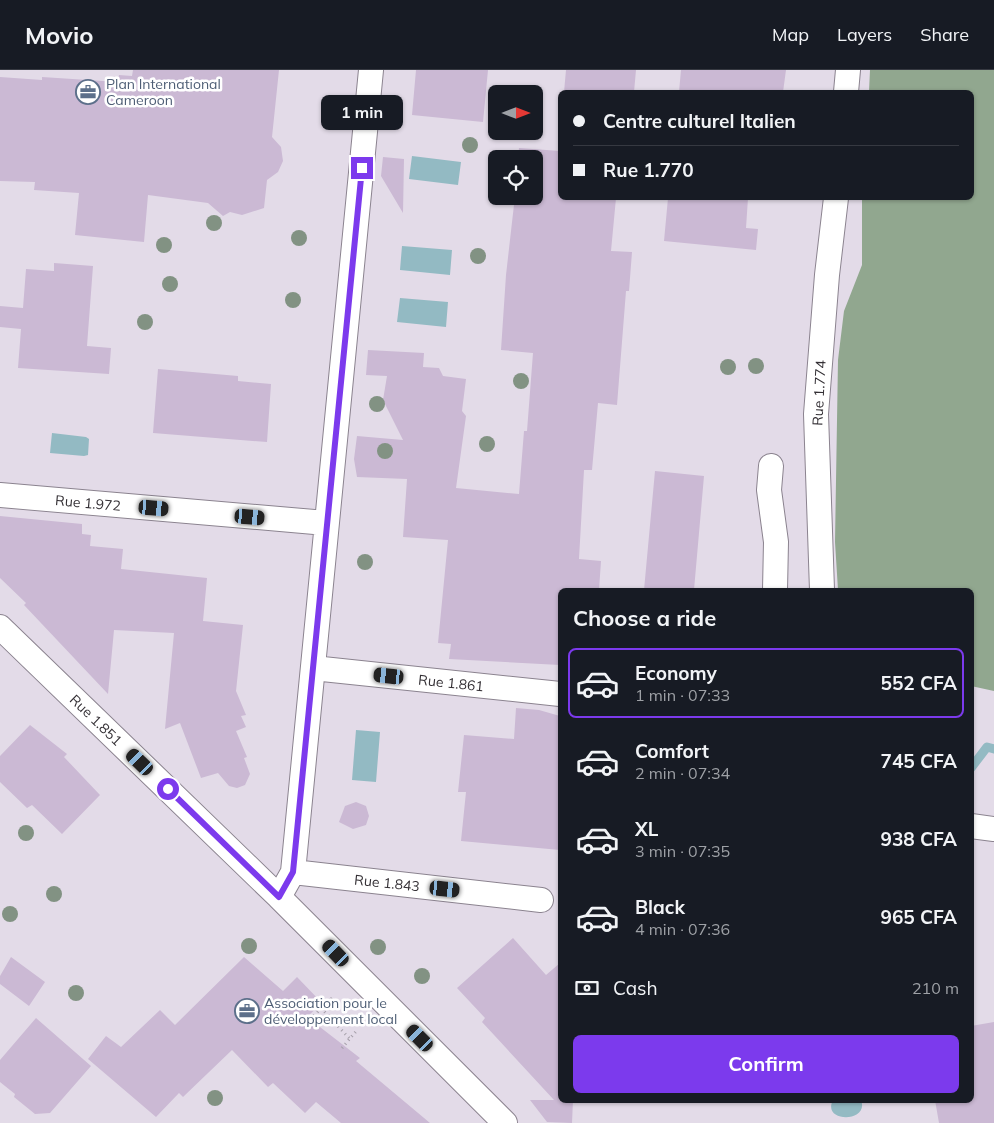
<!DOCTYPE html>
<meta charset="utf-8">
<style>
:root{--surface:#171b24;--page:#20242c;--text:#f1f3f6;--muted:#9ea1a6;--line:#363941;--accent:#7c3aed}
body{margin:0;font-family:Mulish,sans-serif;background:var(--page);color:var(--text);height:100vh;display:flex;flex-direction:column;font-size:19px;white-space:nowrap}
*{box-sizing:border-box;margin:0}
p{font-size:16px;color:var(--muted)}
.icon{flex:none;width:28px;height:28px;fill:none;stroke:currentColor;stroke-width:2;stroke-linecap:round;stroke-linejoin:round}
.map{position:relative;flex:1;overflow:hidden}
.side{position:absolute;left:558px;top:518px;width:416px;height:515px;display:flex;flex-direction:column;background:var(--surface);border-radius:8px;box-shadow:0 1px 4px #0004}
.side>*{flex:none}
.guide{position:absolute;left:558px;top:20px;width:416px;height:110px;border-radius:8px;box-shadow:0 1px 4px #0004;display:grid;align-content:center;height:110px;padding:0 15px;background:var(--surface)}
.needle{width:32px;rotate:90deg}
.fabs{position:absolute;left:488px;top:15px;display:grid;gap:10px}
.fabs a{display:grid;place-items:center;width:55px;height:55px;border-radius:8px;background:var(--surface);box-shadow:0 1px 4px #0004;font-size:25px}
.end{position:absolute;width:22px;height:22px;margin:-11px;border:6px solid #7c3aed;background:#fff;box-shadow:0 0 0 2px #fff}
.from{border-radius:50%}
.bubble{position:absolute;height:35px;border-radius:8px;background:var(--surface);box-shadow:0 1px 4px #0004;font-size:16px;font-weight:700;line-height:35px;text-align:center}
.car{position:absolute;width:15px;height:30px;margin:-15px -8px;border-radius:6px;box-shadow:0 0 4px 1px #0007;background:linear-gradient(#222 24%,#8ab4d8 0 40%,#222 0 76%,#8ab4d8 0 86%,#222 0)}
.guide b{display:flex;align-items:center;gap:18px;height:48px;font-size:19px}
.guide b+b{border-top:1px solid var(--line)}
.guide i{width:12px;height:12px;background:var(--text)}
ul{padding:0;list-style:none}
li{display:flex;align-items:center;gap:15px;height:70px;margin:0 10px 8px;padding:0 5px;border:2px solid transparent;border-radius:8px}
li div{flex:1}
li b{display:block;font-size:19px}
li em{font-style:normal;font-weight:700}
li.selected{border-color:var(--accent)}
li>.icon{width:45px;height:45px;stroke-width:1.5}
h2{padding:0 15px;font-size:22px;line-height:60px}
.pay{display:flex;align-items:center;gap:12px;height:55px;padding:0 15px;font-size:19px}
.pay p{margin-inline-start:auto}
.primary-button{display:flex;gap:10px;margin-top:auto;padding:10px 15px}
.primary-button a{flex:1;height:58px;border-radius:8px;background:var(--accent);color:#fff;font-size:20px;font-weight:700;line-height:58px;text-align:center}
header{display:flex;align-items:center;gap:30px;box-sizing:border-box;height:70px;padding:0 25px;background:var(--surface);border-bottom:1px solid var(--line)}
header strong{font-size:24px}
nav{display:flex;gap:28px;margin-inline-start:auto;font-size:18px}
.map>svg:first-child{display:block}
.forest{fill:#91a78f}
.water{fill:#93bac3}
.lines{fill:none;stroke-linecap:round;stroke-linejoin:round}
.stream{stroke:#93bac3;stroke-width:9}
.building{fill:#cbb9d4}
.minor-casing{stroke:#8b838f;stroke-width:26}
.path{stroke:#a59fa9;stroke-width:3;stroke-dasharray:1 4;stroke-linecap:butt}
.minor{stroke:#fff;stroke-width:24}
.tree{fill:#829283}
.route{stroke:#7c3aed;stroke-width:6}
.labels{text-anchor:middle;stroke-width:5;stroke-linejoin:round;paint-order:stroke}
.service-label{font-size:14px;fill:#4e5e75;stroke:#fff;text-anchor:start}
.street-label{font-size:14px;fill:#332f34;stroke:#fff}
</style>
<header>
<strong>Movio</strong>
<nav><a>Map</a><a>Layers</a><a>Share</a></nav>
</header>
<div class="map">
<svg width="994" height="1053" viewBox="0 0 994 1053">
<rect width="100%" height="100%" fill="#e3dbe8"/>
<path class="forest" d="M870 0H994V621L971 616V520H838L835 472 838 290 844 241 862 195V128H971V22H869Z"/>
<path class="water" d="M412 86 461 92 458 115 409 109Z
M402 176 452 180 450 205 400 200Z
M400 228 448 232 446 257 397 252Z
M52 363 86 367 89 369 88 385 84 386 50 383Z
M356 660 380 662 376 712 352 710Z
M833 1030H861C870 1053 821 1053 833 1030Z"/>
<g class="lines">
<path class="stream" d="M971 698 987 677 994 679"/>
</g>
<path class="building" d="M133 0H279L272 67 281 77 283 91 278 102 267 110 264 138 242 145 230 142 223 146 208 133 148 125 144 172 75 165 79 123 34 120 35 112 0 111V7L42 10V7L118 12 119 5 132 6Z
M416 0H488L483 52 412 45Z
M566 0H636L634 22H564Z
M681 0H786L783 22H679Z
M519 78 560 81V128H616L611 181 632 182 629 221H626L617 335 598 333 592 400H584L579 489 601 491 599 520H560V595L449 589 451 574 438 573 448 470 403 467 407 409 357 407 354 389 357 366 403 370 383 330 387 306 366 305 368 280 424 283 423 297 439 298 443 306 466 309 462 341 466 346 456 418 519 424 524 361H527L533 283 501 280 506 205 515 126H534V89H518Z
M383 87 404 89 403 143 381 106Z
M668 128H748L746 158 758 159 756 180 664 171Z
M54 193 93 196 87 276 111 278 109 304 18 298 21 259 0 257V236L23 238 26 199 54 201Z
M158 299 238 306V311L271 314 267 372 153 363Z
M655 401 704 406 694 520H644Z
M0 446 82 454V464L91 465 90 476 123 479 121 499 207 508 203 551 243 555 236 621 246 645 241 646 246 657 236 661 247 687 244 688 250 704 245 715 237 718 229 716 218 703 201 708 180 653 165 659 174 563 114 560 108 624 24 535 26 533 0 508Z
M516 638 539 640 560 646V780L461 771 466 722H458L464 665 514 669Z
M30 655 67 684 64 687 100 725 62 764 32 735 27 738 0 712V686Z
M356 732 366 736 369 746 366 755 353 759 339 752 345 736Z
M513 868 546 905 560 893V1030H573L572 1053 547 1052 530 1030H554L482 952 485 948 457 918Z
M11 887 45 912 29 936 0 914V906Z
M244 887 283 921 297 907 322 933 307 947 360 988 356 991 430 1053H341L316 1032 305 1043 273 1013 268 1017 232 980 183 1027 179 1023 156 1047 88 989 106 966 121 977 160 940 175 955Z
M36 948 91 996 50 1043 35 1044 14 1027 15 1024 0 1012V990Z
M994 952V1053H939L935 1030H971V956Z"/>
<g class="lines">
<defs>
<path id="minor" d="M371 0 293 802 279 827 505 1053
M846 22 848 0
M771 396 769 420 776 472 775 520
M0 425 326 453
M822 520 816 344 827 205 836 128
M0 557 279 827
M313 598 560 624
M971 756 994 759
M293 802 541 830"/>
</defs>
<use href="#minor" class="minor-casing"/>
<path class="path" d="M332 928 321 938 350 969
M314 946 321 938
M342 978 358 959"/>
<use href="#minor" class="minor"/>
</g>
<g class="tree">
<circle cx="470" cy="75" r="8"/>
<circle cx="214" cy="153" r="8"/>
<circle cx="299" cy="168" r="8"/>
<circle cx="164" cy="175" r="8"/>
<circle cx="478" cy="186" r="8"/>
<circle cx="170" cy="214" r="8"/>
<circle cx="293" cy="230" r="8"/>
<circle cx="145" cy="252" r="8"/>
<circle cx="756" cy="296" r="8"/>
<circle cx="728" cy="297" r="8"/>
<circle cx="521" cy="311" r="8"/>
<circle cx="377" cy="334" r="8"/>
<circle cx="487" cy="374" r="8"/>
<circle cx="385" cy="381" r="8"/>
<circle cx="365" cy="492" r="8"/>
<circle cx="26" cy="763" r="8"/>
<circle cx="54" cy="824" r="8"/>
<circle cx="10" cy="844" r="8"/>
<circle cx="249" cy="876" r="8"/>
<circle cx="378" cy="877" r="8"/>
<circle cx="422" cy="906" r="8"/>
<circle cx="76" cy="923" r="8"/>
<circle cx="215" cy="1028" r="8"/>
</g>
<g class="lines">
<path class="route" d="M168 719 279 827 293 802 362 98"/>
</g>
<defs>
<symbol id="office-ring" viewBox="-11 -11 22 22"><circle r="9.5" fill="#fff" stroke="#5c6f8a" stroke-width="1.5"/><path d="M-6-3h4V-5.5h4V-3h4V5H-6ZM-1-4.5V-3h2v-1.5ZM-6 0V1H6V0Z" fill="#5c6f8a"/></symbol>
</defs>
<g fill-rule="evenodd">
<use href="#office-ring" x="74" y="8" width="28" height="28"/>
<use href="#office-ring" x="233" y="927" width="28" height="28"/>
</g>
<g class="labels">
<g class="service-label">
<text x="106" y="19">Plan International<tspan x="106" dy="16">Cameroon</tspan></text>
<text x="264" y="938">Association pour le<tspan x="264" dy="16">développement local</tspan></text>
</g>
<g class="street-label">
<text transform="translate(819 323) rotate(-87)" y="5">Rue 1.774</text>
<text transform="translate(88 433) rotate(5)" y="5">Rue 1.972</text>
<text transform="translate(451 613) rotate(6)" y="5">Rue 1.861</text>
<text transform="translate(96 650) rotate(44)" y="5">Rue 1.851</text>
<text transform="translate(387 813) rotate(6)" y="5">Rue 1.843</text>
</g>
</g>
</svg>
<div class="fabs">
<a><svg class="needle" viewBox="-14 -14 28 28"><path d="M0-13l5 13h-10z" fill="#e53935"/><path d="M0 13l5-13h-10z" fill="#9ea1a6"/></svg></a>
<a><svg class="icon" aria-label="locate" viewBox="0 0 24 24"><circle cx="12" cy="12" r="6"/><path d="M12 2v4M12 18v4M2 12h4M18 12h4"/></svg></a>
</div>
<i class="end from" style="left:168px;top:719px"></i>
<i class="end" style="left:362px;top:98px"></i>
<div class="bubble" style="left:321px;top:25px;width:82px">1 min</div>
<i class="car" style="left:154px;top:438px;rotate:95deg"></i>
<i class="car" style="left:250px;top:447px;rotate:95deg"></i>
<i class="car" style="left:389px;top:606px;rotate:276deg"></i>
<i class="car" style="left:140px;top:692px;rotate:314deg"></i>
<i class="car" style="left:445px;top:819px;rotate:96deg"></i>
<i class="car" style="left:336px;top:883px;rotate:316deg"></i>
<i class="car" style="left:420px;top:968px;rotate:315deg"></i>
<div class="guide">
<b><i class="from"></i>Centre culturel Italien</b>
<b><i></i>Rue 1.770</b>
</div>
<section class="side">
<h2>Choose a ride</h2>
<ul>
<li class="selected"><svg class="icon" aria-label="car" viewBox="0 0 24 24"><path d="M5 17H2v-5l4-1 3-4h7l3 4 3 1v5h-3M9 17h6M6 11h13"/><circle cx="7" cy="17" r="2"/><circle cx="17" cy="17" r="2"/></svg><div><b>Economy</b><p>1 min · 07:33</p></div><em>552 CFA</em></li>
<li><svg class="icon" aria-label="car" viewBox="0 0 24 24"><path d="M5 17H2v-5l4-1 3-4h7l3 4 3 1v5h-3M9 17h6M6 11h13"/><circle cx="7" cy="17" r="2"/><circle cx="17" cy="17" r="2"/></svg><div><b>Comfort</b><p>2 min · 07:34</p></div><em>745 CFA</em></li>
<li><svg class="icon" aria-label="car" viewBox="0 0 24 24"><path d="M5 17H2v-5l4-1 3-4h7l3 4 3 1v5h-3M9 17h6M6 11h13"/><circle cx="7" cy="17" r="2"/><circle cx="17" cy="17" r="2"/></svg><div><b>XL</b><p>3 min · 07:35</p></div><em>938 CFA</em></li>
<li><svg class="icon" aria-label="car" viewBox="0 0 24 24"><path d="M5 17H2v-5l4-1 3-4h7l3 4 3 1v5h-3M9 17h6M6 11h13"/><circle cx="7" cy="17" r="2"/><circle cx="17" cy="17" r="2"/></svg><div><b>Black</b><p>4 min · 07:36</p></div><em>965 CFA</em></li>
</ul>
<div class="pay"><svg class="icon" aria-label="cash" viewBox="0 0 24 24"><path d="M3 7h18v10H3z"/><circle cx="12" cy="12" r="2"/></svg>Cash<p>210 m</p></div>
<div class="primary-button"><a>Confirm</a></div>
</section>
</div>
